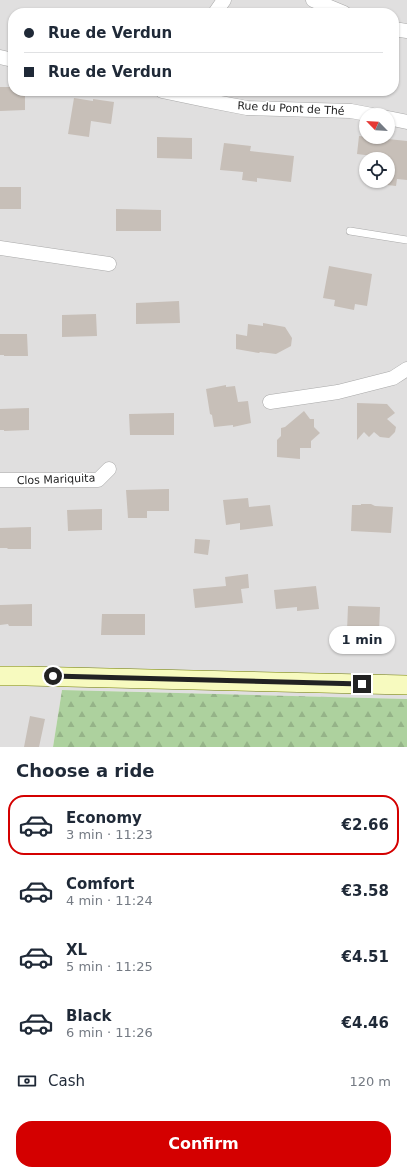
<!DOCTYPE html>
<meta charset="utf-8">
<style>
:root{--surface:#fff;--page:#f6f6f7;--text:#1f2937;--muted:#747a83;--line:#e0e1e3;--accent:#d40000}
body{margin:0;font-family:"DejaVu Sans",sans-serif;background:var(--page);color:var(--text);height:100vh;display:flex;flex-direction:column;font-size:15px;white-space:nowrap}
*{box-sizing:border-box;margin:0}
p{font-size:13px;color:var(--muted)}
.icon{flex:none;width:22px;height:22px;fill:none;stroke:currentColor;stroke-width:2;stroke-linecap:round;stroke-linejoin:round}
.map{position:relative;height:747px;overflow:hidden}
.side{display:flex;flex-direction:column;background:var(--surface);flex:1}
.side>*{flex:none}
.hud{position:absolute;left:8px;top:8px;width:391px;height:88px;border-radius:16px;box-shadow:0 1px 3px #0004;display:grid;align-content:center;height:88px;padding:0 16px;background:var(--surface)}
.needle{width:26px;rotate:295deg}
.buttons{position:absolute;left:359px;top:108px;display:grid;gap:8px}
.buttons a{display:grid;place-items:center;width:36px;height:36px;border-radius:50%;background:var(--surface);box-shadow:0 1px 3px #0004;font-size:20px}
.end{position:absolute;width:18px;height:18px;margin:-9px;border:5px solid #222;background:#fff;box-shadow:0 0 0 2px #fff}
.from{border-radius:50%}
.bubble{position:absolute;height:28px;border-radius:14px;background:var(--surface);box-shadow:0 1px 3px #0004;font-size:13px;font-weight:700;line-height:28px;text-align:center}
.hud b{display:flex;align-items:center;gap:14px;height:38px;font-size:15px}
.hud b+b{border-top:1px solid var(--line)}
.hud i{width:10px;height:10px;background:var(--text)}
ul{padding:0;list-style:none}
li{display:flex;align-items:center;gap:12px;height:60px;margin:0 8px 6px;padding:0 8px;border:2px solid transparent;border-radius:16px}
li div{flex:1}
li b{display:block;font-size:15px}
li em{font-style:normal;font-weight:700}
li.on{border-color:var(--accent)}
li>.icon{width:36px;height:36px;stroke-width:1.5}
h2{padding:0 16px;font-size:18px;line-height:48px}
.pay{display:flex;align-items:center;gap:10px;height:44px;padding:0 16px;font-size:15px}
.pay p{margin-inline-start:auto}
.cta{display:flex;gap:8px;margin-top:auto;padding:8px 16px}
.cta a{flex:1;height:46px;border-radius:16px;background:var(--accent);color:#fff;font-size:16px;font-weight:700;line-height:46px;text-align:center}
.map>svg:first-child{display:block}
.residential{fill:#e0dfdf;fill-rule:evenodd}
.forest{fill:url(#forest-firs)}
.building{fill:#c7bfb8}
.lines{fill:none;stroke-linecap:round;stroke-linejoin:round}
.service-casing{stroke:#a9a9a9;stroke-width:8}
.minor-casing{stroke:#a9a9a9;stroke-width:15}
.secondary-casing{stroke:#707d05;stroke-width:20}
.service{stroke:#fff;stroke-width:7}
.minor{stroke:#fff;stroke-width:14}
.secondary{stroke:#f7fabf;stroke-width:19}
.route{stroke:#222;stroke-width:5}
.labels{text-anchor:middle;stroke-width:3;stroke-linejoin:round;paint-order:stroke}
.street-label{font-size:11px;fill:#222;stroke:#fff}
</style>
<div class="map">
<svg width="407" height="747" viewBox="0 0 407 747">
<defs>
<pattern id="forest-firs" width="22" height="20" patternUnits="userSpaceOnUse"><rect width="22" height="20" fill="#add19e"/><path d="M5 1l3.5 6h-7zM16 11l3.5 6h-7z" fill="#95b388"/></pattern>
</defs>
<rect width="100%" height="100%" fill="#f2efe9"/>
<path class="residential" d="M0 0H407V699L62 690 53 747H0ZM13 13H394V91H13ZM366 115H388V137H366ZM366 159H388V181H366Z"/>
<path class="forest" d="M62 690 407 699V747H53Z"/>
<path class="building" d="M0 87H13V91H25V110L0 111Z
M74 98 93 101V99L114 102 111 124 91 121 89 137 68 134Z
M359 136 407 141V180L397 179 396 186 378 184V181H388V159H381V157L357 154Z
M157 137 192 138V159L157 158Z
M224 143 251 146 250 151 294 156 291 182 257 178V182L242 180 243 172 220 170Z
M0 187H21V209H0Z
M116 209 161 210V231H116Z
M329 266 372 274 367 306 355 304 354 310 334 306 335 300 323 298Z
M179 301 180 323 136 324V303Z
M96 314 97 336 62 337V315Z
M263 323 285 327 292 338 291 346 276 354 260 352 259 353 236 349V334L247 336 248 324 263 326Z
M0 334H27L28 356H4V355H0Z
M226 385V387L235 386 238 402 248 401 251 423 233 427V425L214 427 212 415 210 414 206 389Z
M357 403 387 404 395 413 387 419 396 427 395 432 389 438 380 437 374 432 369 437 364 432 357 440Z
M29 408V430L4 431V430H0V409Z
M304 411 310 419H314V427L320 433 311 441V448H300V459L277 457V440L281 436V428L285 427Z
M174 413V435H130L129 414Z
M169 489V511H147V518H128L126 490Z
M248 498 249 507 270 505 273 526 240 530V523L226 525 223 500Z
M361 504H371L375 506 393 507 391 533 351 531 352 505H361Z
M102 509V530L68 531 67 510Z
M31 527V549H8L7 548H0V528Z
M195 539 210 540 208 555 194 553Z
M248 574 249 588 241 589 243 603 195 608 193 589 226 586 225 577Z
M316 586 319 609 297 611V607L276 609 274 590Z
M32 604V626H9L8 624 0 625V605Z
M348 606 380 607 379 632 347 631Z
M102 614H145V635H101Z
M30 716 45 719 39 747H24Z"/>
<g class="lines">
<defs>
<path id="service" d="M350 231 407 240"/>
<path id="minor" d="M313 0 344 13
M215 13 224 0
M394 29 407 31
M0 57 13 60
M162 91 205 100 247 108 351 111 372 115
M388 118 407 122
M0 248 109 264
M270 402 338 392 393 378 407 369
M0 480H98L109 469"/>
<path id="secondary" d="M0 676H26L407 685"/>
</defs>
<use href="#service" class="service-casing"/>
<use href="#minor" class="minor-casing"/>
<use href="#secondary" class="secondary-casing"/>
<use href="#service" class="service"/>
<use href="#minor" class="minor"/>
<use href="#secondary" class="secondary"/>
</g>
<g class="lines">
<path class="route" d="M53 676 362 684"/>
</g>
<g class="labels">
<g class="street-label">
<text transform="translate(291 108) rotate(3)" y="4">Rue du Pont de Thé</text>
<text transform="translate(56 479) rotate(-2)" y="4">Clos Mariquita</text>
</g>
</g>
</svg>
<div class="buttons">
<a><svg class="needle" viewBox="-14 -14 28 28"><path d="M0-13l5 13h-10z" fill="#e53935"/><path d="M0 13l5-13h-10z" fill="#747a83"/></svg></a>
<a><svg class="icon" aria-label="locate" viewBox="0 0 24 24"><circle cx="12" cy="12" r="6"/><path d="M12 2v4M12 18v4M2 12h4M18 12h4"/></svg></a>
</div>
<i class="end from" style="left:53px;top:676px"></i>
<i class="end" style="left:362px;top:684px"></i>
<div class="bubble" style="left:329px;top:626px;width:66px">1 min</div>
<div class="hud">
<b><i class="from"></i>Rue de Verdun</b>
<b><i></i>Rue de Verdun</b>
</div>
</div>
<section class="side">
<h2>Choose a ride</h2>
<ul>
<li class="on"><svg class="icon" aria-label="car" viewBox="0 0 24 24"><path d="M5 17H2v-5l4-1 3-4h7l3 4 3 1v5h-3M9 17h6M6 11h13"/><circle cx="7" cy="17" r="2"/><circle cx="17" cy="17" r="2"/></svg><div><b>Economy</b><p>3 min · 11:23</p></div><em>€2.66</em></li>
<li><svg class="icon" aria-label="car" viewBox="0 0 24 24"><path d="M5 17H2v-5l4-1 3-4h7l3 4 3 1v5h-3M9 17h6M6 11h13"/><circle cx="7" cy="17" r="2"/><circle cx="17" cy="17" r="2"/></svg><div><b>Comfort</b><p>4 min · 11:24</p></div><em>€3.58</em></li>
<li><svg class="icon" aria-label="car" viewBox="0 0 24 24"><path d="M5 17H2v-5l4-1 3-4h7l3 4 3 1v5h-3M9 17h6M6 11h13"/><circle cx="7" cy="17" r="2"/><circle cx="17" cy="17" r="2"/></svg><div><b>XL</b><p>5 min · 11:25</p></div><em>€4.51</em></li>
<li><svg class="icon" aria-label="car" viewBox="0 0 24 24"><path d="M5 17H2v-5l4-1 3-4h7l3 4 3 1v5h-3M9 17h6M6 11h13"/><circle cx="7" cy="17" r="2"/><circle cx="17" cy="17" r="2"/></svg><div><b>Black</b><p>6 min · 11:26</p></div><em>€4.46</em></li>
</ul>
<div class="pay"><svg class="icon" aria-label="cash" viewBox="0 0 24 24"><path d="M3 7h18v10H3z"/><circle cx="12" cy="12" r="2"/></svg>Cash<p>120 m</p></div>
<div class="cta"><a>Confirm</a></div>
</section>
